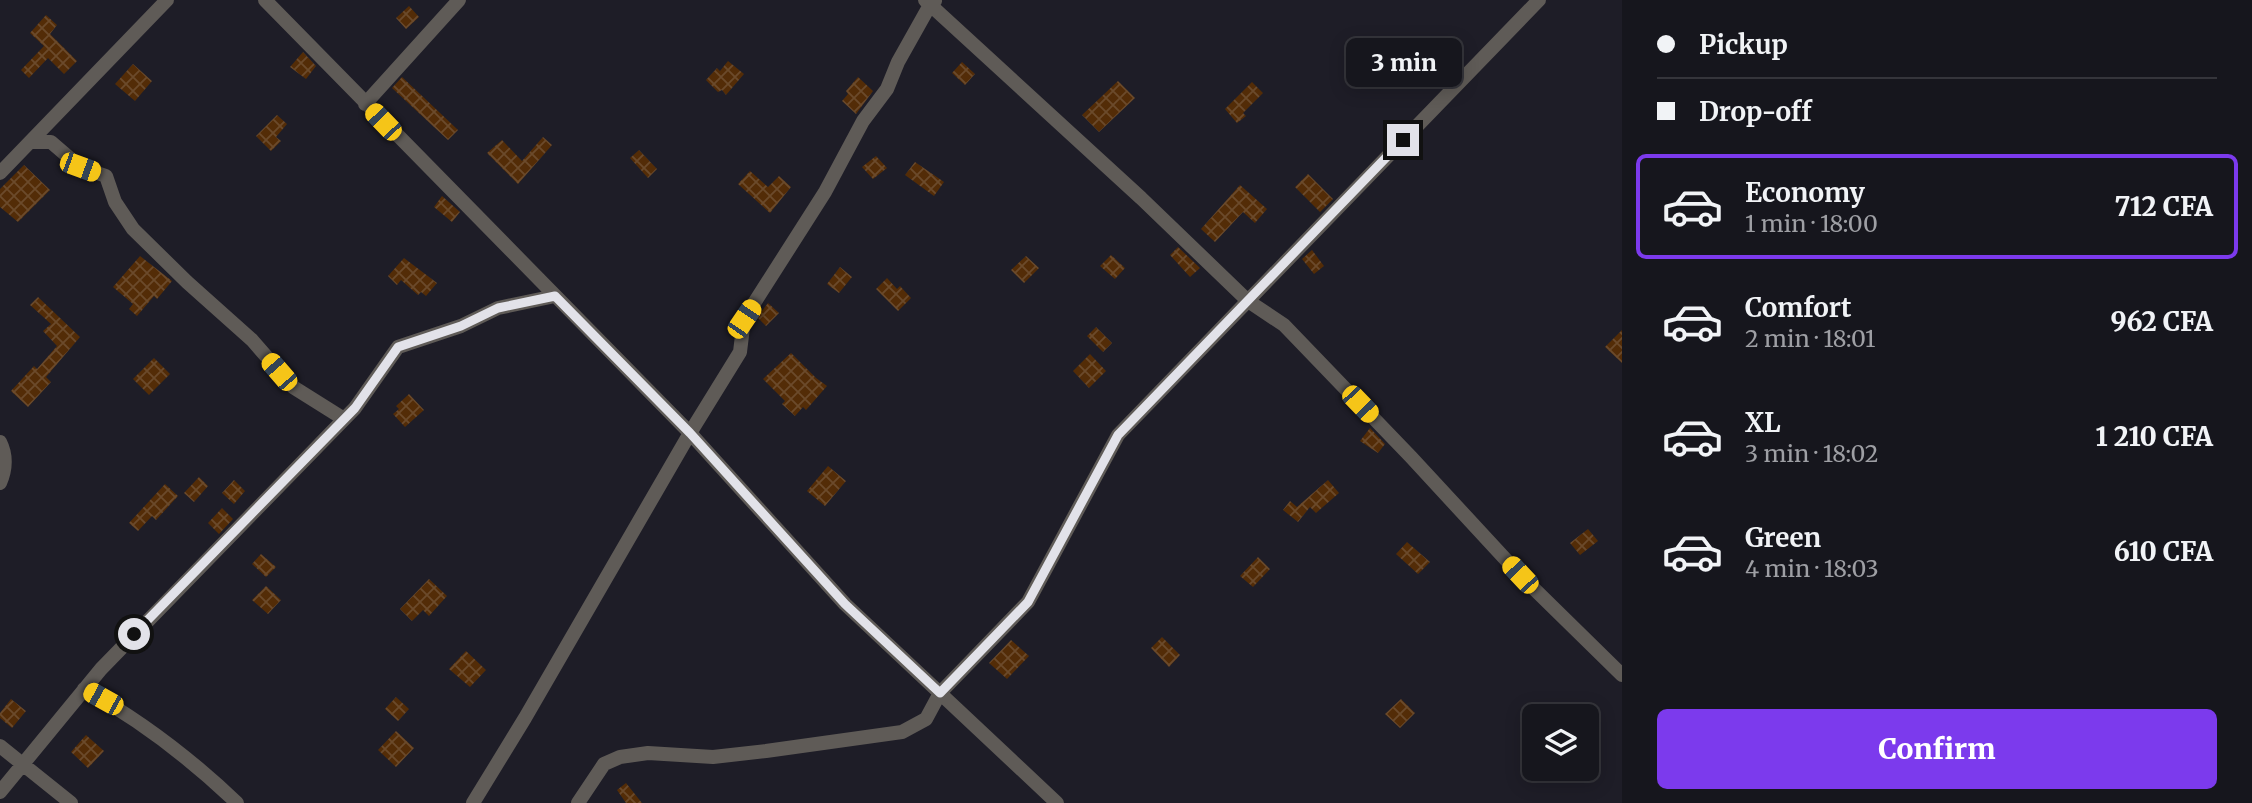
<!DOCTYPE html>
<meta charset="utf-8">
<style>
:root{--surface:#16161d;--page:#1f1f26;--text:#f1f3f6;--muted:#9e9fa4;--line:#35353b;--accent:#7c3aed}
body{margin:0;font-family:Merriweather,serif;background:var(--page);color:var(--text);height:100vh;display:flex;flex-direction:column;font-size:26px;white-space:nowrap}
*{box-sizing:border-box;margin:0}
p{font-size:23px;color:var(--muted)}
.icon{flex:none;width:38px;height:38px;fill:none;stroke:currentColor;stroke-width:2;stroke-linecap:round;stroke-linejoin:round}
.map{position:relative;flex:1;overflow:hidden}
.panel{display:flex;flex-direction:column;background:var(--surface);width:630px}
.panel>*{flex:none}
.guide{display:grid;align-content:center;height:154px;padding:0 35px;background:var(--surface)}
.controls{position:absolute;left:1522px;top:704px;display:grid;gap:14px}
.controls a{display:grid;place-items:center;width:77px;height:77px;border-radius:10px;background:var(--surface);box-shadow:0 4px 18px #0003,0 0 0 2px var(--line);font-size:35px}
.end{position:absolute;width:32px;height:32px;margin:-16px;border:9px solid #e2e2e9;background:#111;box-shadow:0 0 0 4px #111}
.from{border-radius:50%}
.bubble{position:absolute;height:49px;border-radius:10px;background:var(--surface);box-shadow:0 4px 18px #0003,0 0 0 2px var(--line);font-size:23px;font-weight:800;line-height:49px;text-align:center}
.car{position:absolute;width:21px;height:42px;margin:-21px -10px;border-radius:9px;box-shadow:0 0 5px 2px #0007;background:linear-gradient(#f5c518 24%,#345 0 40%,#f5c518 0 76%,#345 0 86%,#f5c518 0)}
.guide b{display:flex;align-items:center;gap:24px;height:66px;font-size:26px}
.guide b+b{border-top:2px solid var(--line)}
.guide i{width:18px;height:18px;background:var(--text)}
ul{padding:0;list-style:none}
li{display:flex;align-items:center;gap:21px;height:105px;margin:0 14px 10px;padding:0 21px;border:4px solid transparent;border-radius:10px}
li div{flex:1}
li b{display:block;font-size:26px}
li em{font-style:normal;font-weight:800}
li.on{border-color:var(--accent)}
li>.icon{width:63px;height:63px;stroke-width:1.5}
.button{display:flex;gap:14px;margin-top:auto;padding:14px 35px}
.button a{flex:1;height:80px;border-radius:10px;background:var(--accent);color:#fff;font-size:28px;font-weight:800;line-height:80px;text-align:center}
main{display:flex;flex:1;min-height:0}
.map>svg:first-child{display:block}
.building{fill:url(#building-cross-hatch)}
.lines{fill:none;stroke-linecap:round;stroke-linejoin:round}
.minor{stroke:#5f5b57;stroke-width:14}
.route{stroke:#e2e2e9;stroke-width:9}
</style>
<main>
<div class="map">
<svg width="1622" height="803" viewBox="0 0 1622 803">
<defs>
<pattern id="building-cross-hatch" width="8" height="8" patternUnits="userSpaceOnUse" patternTransform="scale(1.75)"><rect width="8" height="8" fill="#532c07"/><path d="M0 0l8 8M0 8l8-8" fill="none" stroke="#6b4a2b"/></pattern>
</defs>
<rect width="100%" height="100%" fill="#1e1d27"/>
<path class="building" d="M409 6 419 17 406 29 396 18Z
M46 15 57 25 50 34 77 61 64 74 48 58 29 78 21 70 44 46 30 33Z
M303 52 316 66 306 79 290 67Z
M728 61 744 74 726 95 722 90 718 92 706 80 717 68 720 71Z
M962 62 975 74 965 85 952 73Z
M133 64 152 81 135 101 115 84Z
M402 77 458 130 448 140 392 88Z
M858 77 873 91 856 114 842 101 848 94 846 91Z
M1118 81 1135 98 1099 132 1082 115Z
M1252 82 1263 93 1243 113 1246 116 1237 123 1225 109Z
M277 115 287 124 276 137 281 141 271 151 256 136Z
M543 137 552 145 518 184 487 153 502 140 522 161Z
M639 150 657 169 648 178 630 158Z
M876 156 887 168 873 179 862 167Z
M915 162 944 182 934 196 905 175Z
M24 165 50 190 18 222 0 207V189Z
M750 171 768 187 779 176 791 187 770 213 738 184Z
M1308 174 1333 199 1320 212 1295 187Z
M1240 185 1267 209 1255 223 1243 212 1215 242 1201 229Z
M442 196 460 212 452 222 434 207Z
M1178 247 1200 268 1190 277 1170 255Z
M1312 250 1324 266 1314 274 1302 259Z
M1111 255 1125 268 1115 279 1100 266Z
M140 256 172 281 157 299 154 296 137 316 129 309 133 304 113 287Z
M1026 256 1039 268 1024 283 1011 270Z
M404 258 437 283 426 296 421 292 418 295 401 280 397 285 388 276Z
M840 267 852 277 839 293 827 284Z
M887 278 897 289 900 286 911 298 898 311 876 289Z
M38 297 80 337 46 377 51 382 28 407 11 391 34 366 37 369 57 346 43 331 51 324 30 305Z
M768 303 779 313 766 326 757 317Z
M1096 327 1112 343 1103 352 1087 336Z
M1622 330V363L1605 347Z
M791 353 816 378 827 386 806 410 803 407 795 416 782 404 785 401 763 379Z
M1090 354 1106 371 1089 388 1073 371Z
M154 358 170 374 149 395 133 379Z
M409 394 424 410 405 427 393 414 399 409 396 406Z
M1370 428 1385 444 1378 453 1360 441Z
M828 466 846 481 825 506 807 491Z
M199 477 208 486 194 502 184 493Z
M234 480 245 491 234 504 222 493Z
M1328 480 1339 493 1316 513 1310 507 1298 522 1283 510 1290 501 1297 507Z
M165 484 178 496 156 520 152 516 138 531 129 523Z
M222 508 233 519 219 534 208 523Z
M1588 529 1598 541 1580 555 1570 543Z
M1407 542 1430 562 1418 574 1396 554Z
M261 554 276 567 266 577 252 564Z
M1258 557 1270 569 1253 587 1240 576Z
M429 579 447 596 429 616 423 610 412 621 400 609Z
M266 586 281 600 268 614 252 600Z
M1162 637 1180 655 1169 667 1151 648Z
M1011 640 1029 656 1007 679 989 663Z
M466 651 486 670 470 687 449 669Z
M396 697 409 709 398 721 385 709Z
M11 699 26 711 12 728 0 718V713Z
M1401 699 1415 713 1400 728 1385 714Z
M396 731 414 748 396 767 378 750Z
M86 735 104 751 88 768 71 752Z
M626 783 642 803H626L617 790Z"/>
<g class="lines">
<path class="minor" d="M265 0 690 433 845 604 1057 803
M925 0 1141 198 1248 301 1284 325 1411 457 1520 575 1622 675
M365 104 459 0
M30 142H51L80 167 106 176 115 202 133 229 187 282 252 340 293 387 344 419
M0 173 167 0
M0 442C7 456 6 469 0 483
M84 689C140 720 191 759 237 803
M0 746 71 803
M0 792 101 669 355 408 398 347 461 326 498 308 555 296
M473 803 525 718 690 433 740 352 744 319 825 192 863 121 887 89 898 62 930 5 935 1
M578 803 604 764 620 757 648 753 713 757 766 751 902 732 926 719 940 693 1028 602 1118 435 1539 0"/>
</g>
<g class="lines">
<path class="route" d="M134 634 355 408 398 347 461 326 498 308 555 296 690 433 845 604 940 693 1028 602 1118 435 1403 140"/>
</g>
</svg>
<div class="controls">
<a><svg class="icon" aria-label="layers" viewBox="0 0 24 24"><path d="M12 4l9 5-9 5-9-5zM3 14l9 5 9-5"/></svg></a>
</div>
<i class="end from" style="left:134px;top:634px"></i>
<i class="end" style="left:1403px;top:140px"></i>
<div class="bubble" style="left:1346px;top:38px;width:116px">3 min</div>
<i class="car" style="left:383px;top:122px;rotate:316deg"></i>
<i class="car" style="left:80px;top:167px;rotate:110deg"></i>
<i class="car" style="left:744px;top:319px;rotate:34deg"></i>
<i class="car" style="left:279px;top:372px;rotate:319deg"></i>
<i class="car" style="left:1360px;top:404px;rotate:136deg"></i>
<i class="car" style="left:1520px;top:575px;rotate:317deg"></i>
<i class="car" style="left:103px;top:699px;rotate:299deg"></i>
</div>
<section class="panel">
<div class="guide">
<b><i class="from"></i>Pickup</b>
<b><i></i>Drop-off</b>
</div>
<ul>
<li class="on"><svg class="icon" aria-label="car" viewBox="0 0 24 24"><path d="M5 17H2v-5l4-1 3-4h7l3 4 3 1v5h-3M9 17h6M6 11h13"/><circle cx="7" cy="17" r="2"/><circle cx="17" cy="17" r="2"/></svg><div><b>Economy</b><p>1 min · 18:00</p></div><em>712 CFA</em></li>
<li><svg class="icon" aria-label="car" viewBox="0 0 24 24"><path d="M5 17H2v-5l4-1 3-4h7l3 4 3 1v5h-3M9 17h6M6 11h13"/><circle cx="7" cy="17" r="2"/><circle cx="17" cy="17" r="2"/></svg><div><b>Comfort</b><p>2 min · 18:01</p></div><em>962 CFA</em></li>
<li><svg class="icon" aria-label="car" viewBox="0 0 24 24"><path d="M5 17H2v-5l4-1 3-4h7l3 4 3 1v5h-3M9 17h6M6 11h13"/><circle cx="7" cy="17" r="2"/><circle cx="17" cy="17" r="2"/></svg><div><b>XL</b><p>3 min · 18:02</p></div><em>1 210 CFA</em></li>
<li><svg class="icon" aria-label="car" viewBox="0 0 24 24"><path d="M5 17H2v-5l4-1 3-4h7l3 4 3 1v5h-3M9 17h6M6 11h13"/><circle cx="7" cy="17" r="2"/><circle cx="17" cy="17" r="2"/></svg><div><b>Green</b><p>4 min · 18:03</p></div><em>610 CFA</em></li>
</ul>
<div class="button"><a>Confirm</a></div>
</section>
</main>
